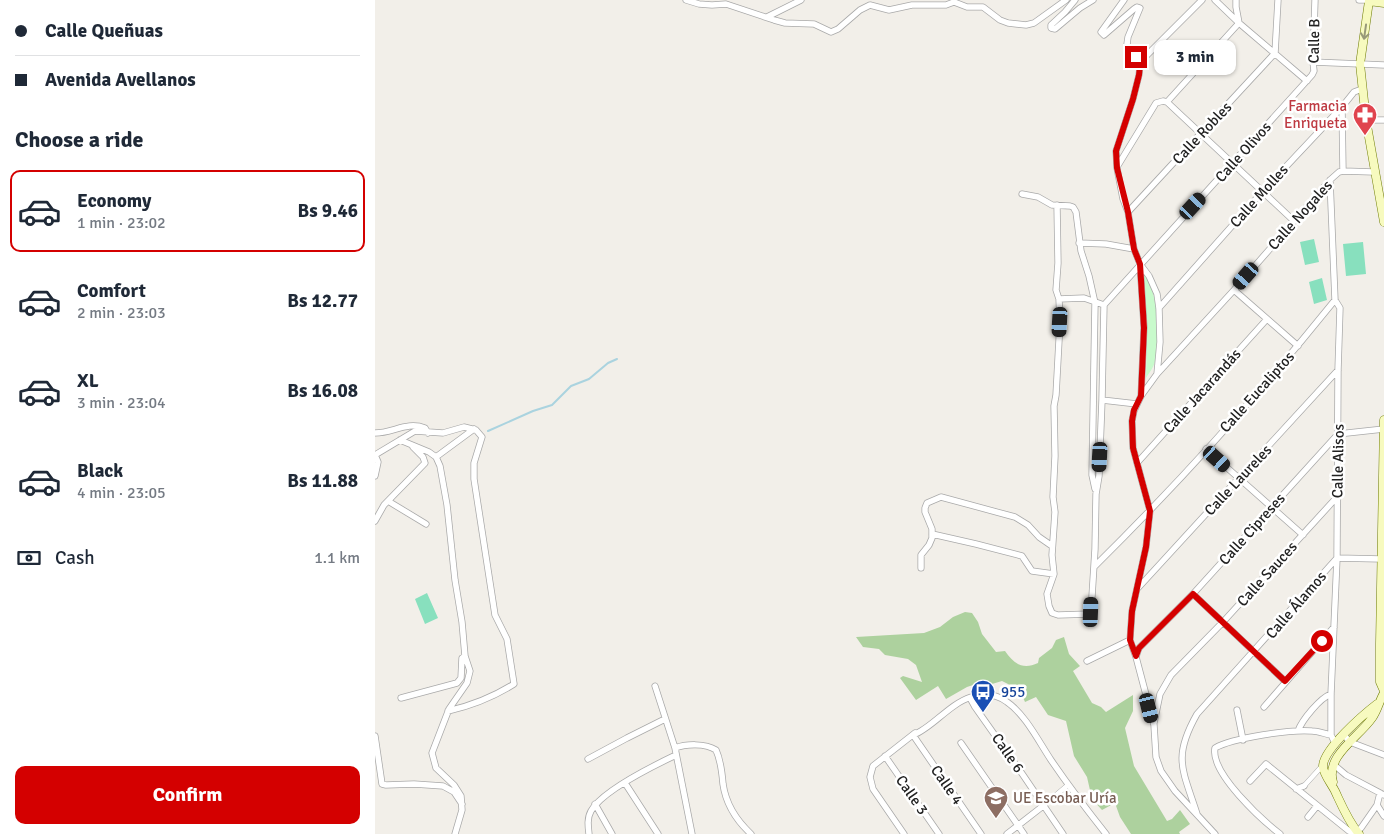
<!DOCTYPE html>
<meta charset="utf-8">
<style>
:root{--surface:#fff;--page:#f2f2f3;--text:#1f2937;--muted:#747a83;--line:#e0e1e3;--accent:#d40000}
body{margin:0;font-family:Signika,sans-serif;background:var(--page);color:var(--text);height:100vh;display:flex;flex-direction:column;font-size:19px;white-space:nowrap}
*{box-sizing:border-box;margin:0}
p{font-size:16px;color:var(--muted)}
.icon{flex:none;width:28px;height:28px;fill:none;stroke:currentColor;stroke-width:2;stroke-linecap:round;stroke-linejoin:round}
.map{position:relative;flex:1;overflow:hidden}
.panel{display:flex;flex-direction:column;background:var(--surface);width:375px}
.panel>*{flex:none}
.top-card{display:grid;align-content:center;height:110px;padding:0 15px;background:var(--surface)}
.end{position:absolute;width:22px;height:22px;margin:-11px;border:6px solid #d40000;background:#fff;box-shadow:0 0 0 2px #fff}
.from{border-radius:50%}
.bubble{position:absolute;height:35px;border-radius:10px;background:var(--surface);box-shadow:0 1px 4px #0004;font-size:16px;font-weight:800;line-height:35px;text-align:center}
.car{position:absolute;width:15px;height:30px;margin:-15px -8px;border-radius:6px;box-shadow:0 0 4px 1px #0007;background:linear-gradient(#222 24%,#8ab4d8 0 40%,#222 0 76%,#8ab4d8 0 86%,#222 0)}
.top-card b{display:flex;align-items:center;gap:18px;height:48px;font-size:19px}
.top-card b+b{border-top:1px solid var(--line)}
.top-card i{width:12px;height:12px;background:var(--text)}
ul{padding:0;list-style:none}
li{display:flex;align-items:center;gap:15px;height:82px;margin:0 10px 8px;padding:0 5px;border:2px solid transparent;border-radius:10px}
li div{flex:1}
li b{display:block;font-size:19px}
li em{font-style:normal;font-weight:800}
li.selected{border-color:var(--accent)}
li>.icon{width:45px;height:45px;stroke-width:1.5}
h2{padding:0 15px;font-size:22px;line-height:60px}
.pay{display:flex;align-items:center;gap:12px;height:55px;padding:0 15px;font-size:19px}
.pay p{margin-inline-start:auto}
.button{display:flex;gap:10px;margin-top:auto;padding:10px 15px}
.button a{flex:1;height:58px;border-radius:10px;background:var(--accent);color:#fff;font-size:20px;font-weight:800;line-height:58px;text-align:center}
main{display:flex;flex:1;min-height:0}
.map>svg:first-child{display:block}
.forest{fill:#add19e}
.park{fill:#c8facc}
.pitch{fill:#88e0be}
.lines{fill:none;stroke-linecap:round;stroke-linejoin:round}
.stream{stroke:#aad3df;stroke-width:2}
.pedestrian-casing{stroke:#a9a9a9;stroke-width:5.5}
.minor-casing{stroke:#a9a9a9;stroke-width:7}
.secondary-casing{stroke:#707d05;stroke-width:9}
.pedestrian{stroke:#fff;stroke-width:4.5}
.minor{stroke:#fff;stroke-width:5.5}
.secondary{stroke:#f7fabf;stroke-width:8}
.oneway{stroke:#979978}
.route{stroke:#d40000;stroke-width:6}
.labels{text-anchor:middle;stroke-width:5;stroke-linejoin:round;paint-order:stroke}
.street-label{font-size:15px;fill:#222;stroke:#fff}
.health-label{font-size:15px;fill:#be3a42;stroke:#fff;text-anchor:end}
.transit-label{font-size:15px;fill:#164399;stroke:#fff;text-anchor:start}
.education-label{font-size:15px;fill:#785e54;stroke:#fff;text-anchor:start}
</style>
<main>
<section class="panel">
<div class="top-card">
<b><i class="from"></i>Calle Queñuas</b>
<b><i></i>Avenida Avellanos</b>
</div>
<h2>Choose a ride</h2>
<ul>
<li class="selected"><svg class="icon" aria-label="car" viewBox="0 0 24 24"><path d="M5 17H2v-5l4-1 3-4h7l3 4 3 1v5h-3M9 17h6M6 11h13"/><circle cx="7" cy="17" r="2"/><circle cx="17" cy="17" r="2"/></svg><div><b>Economy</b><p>1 min · 23:02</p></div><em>Bs 9.46</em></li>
<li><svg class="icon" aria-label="car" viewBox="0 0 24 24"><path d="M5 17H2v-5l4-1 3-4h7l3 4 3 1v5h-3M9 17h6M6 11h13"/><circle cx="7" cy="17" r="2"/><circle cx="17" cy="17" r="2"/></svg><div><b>Comfort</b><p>2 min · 23:03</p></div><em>Bs 12.77</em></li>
<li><svg class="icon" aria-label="car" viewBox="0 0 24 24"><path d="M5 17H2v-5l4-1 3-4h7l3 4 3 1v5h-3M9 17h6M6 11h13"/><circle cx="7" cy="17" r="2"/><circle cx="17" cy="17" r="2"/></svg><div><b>XL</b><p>3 min · 23:04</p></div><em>Bs 16.08</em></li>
<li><svg class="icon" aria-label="car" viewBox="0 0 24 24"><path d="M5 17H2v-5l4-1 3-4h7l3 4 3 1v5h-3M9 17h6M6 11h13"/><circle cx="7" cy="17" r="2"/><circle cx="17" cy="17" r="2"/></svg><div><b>Black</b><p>4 min · 23:05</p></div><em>Bs 11.88</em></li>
</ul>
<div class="pay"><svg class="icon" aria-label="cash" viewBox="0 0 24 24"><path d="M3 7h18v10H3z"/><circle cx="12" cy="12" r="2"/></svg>Cash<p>1.1 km</p></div>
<div class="button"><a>Confirm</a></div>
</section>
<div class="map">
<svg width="1009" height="834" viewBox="0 0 1009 834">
<rect width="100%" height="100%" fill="#f2efe9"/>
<path class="forest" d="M590 612 597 613 603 622 607 634 621 652 630 651C639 664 648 670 663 663L664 658 677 648 681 640 689 637 694 654 705 666 698 671 717 703 726 707 731 712 758 695V711L750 728 759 766 792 821 797 819 805 810 815 824 804 832 805 834H756L745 817 740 803 727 810 717 799 712 777 699 756 691 721 673 715 661 697 650 702 645 690 627 681 617 684 604 683 592 687 571 699 563 686 541 700 525 678 528 676 547 682 541 665 533 659 510 655 504 649 488 647 481 637 549 633 565 627 578 617Z"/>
<path class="park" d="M768 273C784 290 785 339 780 361 779 367 774 373 771 378L772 324Z"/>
<path class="pitch" d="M939 239 944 262 930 265 925 242Z
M988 242 991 274 971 276 968 244Z
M947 278 952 300 939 304 934 282Z
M52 593 63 618 50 624 40 599Z"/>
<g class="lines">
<path class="stream" d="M113 431 158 411 177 405 196 386 214 379 233 363 242 359"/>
<defs>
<path id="pedestrian" d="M929 786 948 765
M668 806 693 785"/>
<path id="minor" d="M311 0 324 4 337 5 351 4 399 20 410 23 439 24 456 32 463 29 485 10 495 5 514 10 537 5H571L579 2 592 7H608L625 20 633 23 651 25 659 23 691 0
M700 0 690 12 676 25V28L680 29 705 8 718 0
M749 0 726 32 729 35 759 9 762 7 765 8 753 37 752 44 765 65 764 75 758 99 741 151 742 168 748 199 753 212 759 249 765 264 774 276 782 294 784 308 785 342 782 374 766 396 759 411 757 421 758 448 775 511 771 547 757 611 755 640 761 657 779 725 781 757 786 771 800 791 840 834
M840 0 864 23 932 81
M861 0V7L864 23
M984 0H994
M392 17 426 0
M900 53 903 0
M938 62 1009 65
M765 65 772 55 827 0
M792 102 919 221
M967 107 968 171
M991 120H1009
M742 167 781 103 788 101 792 102 864 23
M955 180 960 300 965 308 963 370 962 558 956 694V735L960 743
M647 194 663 197 677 205 695 206 698 207 701 212 706 251 714 276 720 303 717 475 720 489
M682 205 683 263 681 290 684 299 685 322 681 395 679 406 680 456 678 497 680 512 677 555 679 574 672 594 674 606 677 613 683 615 715 614 716 612 720 549 721 494 724 476 727 400 729 305
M753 212 900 53
M704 243 731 244 759 249
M765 264 769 327 766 396
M859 290 923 346
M684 299 709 298 729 305
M729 305 937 75 939 71 938 62 940 0
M784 308 888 191 967 107 979 92 987 89
M782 374 859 290 955 180 964 172 968 171 999 172
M727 400 762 404
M0 433C18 433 32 421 50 428L53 433
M25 440 54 452 61 457 65 466 72 505 80 580 87 622 90 656 95 671 92 683 74 709 57 753 61 768 79 785 86 796 87 810 80 834
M831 449 928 535
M61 457 99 429
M762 463 892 319
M0 476 3 462 0 455 40 431 68 433 89 427 101 430 107 437 99 463V479L120 615 132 639 139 684C120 696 95 706 73 711
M13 501 51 524
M0 521 9 505 50 463 48 457 38 447
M557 534 601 544 647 556 657 571 679 574
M962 558 1006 559
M719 567C804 483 885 393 960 300
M546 568V555L554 545 557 538V529L550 512V508L552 503 566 497 640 517 653 525 664 537 677 546
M763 588 963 370
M818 594 910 681
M761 657 764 648 818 594 963 434 1009 429
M712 661 755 640
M280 686 300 748 317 834
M26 698 82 683 86 678 87 658 90 656
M595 698 600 707 648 775 688 834
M600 707 607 701 609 695
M889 707 959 627
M862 710 868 740
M779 723 785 694 796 675 848 622 962 497
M923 731C927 720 945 698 956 694
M538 735C556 729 574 704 596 697 608 693 621 694 632 702 650 714 664 742 676 760 693 785 712 810 731 834
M538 735 606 834
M969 735 975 742 1009 755
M0 736 7 784 11 785 39 784 68 786 79 792 87 804
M586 743 649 834
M300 748C311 744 330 743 341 750 346 761 347 772 348 784 351 805 361 820 376 834
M510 756 564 834
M213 759 252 738 290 719
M958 764 971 775 1009 795
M875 781 891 764 974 831 978 833 986 828 1002 805
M250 783 283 834
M921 789 929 786
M1005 793 1002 805 1009 816
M220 804 237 834
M822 814C808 770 797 758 822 714L962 558
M933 817 942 806
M214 834C213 826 212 818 216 811 227 791 280 765 301 755
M529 834 498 789 495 777 498 766 540 733
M632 834 668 806
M905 834C887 820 835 773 840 748 857 738 917 729 937 731 943 731 950 734 956 735"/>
<path id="secondary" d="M1009 3 994 1 985 64 991 120 1009 222
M1009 420 1005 644V682L1009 691
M958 782C950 756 984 737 997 718 1003 710 1004 701 1009 693
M984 834C973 821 967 806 960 791 956 783 949 775 948 767 947 750 989 714 1002 704"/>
</defs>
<use href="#pedestrian" class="pedestrian-casing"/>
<use href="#minor" class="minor-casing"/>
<use href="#secondary" class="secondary-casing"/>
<use href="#pedestrian" class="pedestrian"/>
<use href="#minor" class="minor"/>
<use href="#secondary" class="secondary"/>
</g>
<defs><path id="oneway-shaft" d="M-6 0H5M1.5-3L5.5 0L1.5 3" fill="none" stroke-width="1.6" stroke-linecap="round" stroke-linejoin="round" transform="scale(1.25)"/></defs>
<use class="oneway" href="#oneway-shaft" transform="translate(990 32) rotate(98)"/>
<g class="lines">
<path class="route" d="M761 57 765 65 764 75 758 99 741 151 742 168 753 212 759 249 765 264 769 328 766 396 759 410 757 421 758 448 775 511 771 547 757 611 755 640 761 656 764 648 818 594 910 681 947 641"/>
</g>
<defs>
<symbol id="pharmacy-pin" viewBox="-11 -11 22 30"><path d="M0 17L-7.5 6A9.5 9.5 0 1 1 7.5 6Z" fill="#e0444e" stroke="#fff"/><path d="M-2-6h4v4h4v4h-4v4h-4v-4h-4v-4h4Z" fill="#fff"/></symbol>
<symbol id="bus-pin" viewBox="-11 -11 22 30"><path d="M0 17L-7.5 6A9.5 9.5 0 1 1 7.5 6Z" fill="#1a4fb4" stroke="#fff"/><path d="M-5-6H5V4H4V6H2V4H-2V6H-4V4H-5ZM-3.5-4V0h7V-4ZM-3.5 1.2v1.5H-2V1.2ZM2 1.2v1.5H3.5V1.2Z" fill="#fff"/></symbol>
<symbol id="school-pin" viewBox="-11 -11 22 30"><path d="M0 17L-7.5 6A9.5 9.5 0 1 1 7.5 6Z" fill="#8d6e63" stroke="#fff"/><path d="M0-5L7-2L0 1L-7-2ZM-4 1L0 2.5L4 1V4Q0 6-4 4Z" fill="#fff"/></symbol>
</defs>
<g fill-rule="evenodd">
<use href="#pharmacy-pin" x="976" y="101" width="28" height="38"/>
<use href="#bus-pin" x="594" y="678" width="28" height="38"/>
<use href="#school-pin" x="607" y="784" width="28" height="38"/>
</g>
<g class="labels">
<g class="street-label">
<text transform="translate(939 41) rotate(-89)" y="5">Calle B</text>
<text transform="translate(827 133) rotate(-47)" y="5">Calle Robles</text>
<text transform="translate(868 152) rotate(-48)" y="5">Calle Olivos</text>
<text transform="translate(884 196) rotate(-48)" y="5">Calle Molles</text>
<text transform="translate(925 215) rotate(-48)" y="5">Calle Nogales</text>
<text transform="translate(827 391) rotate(-48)" y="5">Calle Jacarandás</text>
<text transform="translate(882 392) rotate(-48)" y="5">Calle Eucaliptos</text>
<text transform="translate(963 461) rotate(-89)" y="5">Calle Alisos</text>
<text transform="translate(863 480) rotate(-47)" y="5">Calle Laureles</text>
<text transform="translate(877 529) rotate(-48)" y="5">Calle Cipreses</text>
<text transform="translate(892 574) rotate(-48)" y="5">Calle Sauces</text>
<text transform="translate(921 605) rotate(-49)" y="5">Calle Álamos</text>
<text transform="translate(633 753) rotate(55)" y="5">Calle 6</text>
<text transform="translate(572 785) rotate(55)" y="5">Calle 4</text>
<text transform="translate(537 795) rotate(55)" y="5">Calle 3</text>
</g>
<g class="health-label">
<text x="972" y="111">Farmacia<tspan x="972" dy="17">Enriqueta</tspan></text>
</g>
<g class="transit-label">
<text x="626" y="697">955</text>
</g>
<g class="education-label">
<text x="638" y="803">UE Escobar Uría</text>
</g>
</g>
</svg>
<i class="end from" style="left:947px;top:641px"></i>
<i class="end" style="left:761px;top:57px"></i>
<div class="bubble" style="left:779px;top:40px;width:82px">3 min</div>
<i class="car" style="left:818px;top:206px;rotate:43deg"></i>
<i class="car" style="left:871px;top:276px;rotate:221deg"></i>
<i class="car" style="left:685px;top:322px;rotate:183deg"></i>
<i class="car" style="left:725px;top:457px;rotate:183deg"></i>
<i class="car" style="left:842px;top:459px;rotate:132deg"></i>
<i class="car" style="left:716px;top:612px;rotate:2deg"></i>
<i class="car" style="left:774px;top:708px;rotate:166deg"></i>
</div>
</main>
